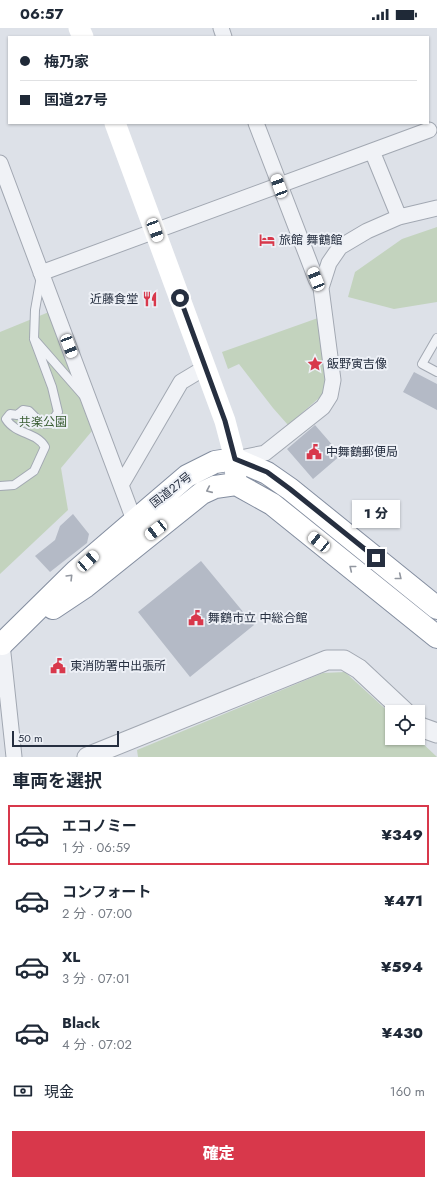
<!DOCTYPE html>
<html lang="ja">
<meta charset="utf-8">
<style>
:root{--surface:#fff;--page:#f6f6f7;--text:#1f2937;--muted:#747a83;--line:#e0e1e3;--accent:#d8384b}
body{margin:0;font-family:Jost,"Noto Sans JP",sans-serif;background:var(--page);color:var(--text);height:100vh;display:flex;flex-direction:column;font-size:15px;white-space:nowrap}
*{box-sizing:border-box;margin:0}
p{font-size:13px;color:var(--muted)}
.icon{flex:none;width:22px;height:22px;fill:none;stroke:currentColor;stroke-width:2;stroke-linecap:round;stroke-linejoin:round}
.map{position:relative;height:729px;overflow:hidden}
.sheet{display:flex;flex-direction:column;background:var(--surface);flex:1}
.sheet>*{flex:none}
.banner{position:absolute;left:8px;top:8px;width:421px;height:88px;border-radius:0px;box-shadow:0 1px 3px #0004;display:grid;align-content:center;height:88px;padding:0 12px;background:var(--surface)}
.tools{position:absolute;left:385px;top:677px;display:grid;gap:8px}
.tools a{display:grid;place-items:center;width:40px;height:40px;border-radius:0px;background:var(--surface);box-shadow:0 1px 3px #0004;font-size:20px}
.scale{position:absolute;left:12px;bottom:10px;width:107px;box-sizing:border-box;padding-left:4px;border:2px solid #262f40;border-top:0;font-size:11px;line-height:14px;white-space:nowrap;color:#262f40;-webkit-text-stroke:3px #edf0f6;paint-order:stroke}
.end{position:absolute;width:18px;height:18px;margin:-9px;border:5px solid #262f40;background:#fff;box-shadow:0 0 0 2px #fff}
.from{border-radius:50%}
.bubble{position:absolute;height:28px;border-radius:0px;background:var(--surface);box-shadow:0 1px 3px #0004;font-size:13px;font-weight:800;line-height:28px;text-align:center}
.car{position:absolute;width:12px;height:24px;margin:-12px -6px;border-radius:5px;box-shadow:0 0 3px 1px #0007;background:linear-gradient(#fff 24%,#345 0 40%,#fff 0 76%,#345 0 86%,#fff 0)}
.banner b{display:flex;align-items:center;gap:14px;height:38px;font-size:15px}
.banner b+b{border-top:1px solid var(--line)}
.banner i{width:10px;height:10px;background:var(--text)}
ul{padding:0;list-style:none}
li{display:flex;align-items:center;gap:12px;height:60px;margin:0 8px 6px;padding:0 4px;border:2px solid transparent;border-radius:0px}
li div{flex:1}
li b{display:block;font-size:15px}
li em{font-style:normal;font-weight:800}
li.active{border-color:var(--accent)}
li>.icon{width:36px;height:36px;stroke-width:1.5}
h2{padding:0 12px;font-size:18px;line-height:48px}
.pay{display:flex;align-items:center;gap:10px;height:44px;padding:0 12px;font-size:15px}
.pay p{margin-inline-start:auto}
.primary-button{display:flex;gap:8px;margin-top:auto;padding:8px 12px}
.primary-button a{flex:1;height:46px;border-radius:0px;background:var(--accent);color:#fff;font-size:16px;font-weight:800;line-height:46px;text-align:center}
.status{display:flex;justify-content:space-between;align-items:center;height:28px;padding:0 20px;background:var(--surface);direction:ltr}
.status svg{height:11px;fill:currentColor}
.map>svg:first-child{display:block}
.green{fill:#c3d3be}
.building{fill:#b4bac6}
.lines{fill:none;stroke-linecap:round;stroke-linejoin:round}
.service-casing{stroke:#a2a8b2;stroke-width:10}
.minor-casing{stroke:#a2a8b2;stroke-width:17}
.tertiary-casing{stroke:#a2a8b2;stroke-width:21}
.trunk-casing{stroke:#848ea0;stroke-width:24}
.service{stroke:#f0f2f6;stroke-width:8}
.minor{stroke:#f0f2f6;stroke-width:15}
.tertiary{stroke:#f0f2f6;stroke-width:19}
.secondary{stroke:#fff;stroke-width:21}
.trunk{stroke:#fff;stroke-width:22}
.oneway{stroke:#9297a0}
.route{stroke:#262f40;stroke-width:5}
.labels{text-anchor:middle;stroke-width:4;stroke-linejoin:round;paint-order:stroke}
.poi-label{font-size:12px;fill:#262f40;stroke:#edf0f6;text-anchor:start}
.park-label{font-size:12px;fill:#395d32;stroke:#edf0f6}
.street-label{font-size:12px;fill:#262f40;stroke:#edf0f6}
</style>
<div class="status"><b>06:57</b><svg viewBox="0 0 49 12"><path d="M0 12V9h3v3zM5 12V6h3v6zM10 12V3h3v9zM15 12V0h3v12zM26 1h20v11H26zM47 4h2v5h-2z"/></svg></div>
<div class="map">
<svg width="437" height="729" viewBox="0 0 437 729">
<rect width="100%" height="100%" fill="#dde1e8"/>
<path class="green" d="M437 199V274L394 281 348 269 355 244 402 211Z
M49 284 92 403 61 440 68 482 0 546V304Z
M318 290 326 351V364L288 397 273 380 239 336 228 341 222 324Z
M345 644 392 687V710H417L437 729H138L137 722 323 645Z"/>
<path class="building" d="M414 344 437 356V382L403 364Z
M315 397 341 427 313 451 287 421Z
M73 486 89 506 87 515 50 544 35 528 55 512 60 498Z
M201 533 254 597 190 649 138 584Z"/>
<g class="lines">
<defs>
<path id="service" d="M437 310 422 336 437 344
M34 311 35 282 41 248
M0 458 14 457 34 443 45 419C37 404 16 407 6 391L10 386 17 387 23 382 29 383 42 396 51 395 58 384 52 359 34 311 83 367"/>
<path id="minor" d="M221 0 224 9
M372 123 429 102
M0 135 134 492
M41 245 372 123 399 189
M321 260 329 235 340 219 367 203 399 189 437 180
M235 431 265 425 323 379 330 368 333 352 321 260 316 251 256 95
M121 457 181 354 206 339
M2 616 14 729"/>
<path id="tertiary" d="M418 697 420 699 437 705
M87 729 327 632H344L359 641 405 684"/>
<path id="trunk" d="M53 580 86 558 202 465 215 459 236 456 272 476 437 609
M2 616 76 543 187 448 215 434 235 431 267 445 290 461 437 580"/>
</defs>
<use href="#service" class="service-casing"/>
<use href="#minor" class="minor-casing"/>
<use href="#tertiary" class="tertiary-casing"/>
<use href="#trunk" class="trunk-casing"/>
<use href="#service" class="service"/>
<use href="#minor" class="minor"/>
<use href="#tertiary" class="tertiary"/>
<path class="secondary" d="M79 0 83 9
M115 95 225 393 235 431 236 456"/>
<use href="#trunk" class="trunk"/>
</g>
<defs><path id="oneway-chevron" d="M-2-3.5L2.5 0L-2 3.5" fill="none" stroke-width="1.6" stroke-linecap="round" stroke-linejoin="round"/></defs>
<g class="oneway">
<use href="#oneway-chevron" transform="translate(209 462) rotate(156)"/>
<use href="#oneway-chevron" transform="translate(352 540) rotate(-141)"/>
<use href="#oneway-chevron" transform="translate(70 549) rotate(-45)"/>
<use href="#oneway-chevron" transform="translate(399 549) rotate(39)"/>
</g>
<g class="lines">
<path class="route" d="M180 270 225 393 235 431 267 444 290 461 376 530"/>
</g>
<defs>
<symbol id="hotel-bare" viewBox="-9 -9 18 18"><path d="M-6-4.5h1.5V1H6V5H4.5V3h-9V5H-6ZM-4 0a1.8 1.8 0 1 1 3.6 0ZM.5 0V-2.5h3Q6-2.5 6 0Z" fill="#d8384b" stroke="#edf0f6" stroke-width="2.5" paint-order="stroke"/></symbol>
<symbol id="restaurant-bare" viewBox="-9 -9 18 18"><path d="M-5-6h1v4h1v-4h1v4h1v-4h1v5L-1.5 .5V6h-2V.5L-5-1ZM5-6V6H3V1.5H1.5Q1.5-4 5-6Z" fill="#d8384b" stroke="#edf0f6" stroke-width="2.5" paint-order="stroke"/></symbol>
<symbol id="sight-bare" viewBox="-9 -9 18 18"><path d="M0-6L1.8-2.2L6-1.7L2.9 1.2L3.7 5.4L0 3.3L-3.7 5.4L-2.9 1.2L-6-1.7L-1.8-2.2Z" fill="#d8384b" stroke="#edf0f6" stroke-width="2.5" paint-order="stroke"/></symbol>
<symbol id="civic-bare" viewBox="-9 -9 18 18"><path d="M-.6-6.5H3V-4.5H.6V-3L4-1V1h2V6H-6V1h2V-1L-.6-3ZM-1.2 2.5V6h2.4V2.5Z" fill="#d8384b" stroke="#edf0f6" stroke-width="2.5" paint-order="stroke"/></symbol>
</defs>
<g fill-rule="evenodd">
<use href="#hotel-bare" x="256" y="201" width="22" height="22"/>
<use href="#restaurant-bare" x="139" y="260" width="22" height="22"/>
<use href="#sight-bare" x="304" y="325" width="22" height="22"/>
<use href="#civic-bare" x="303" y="413" width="22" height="22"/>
<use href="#civic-bare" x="185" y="579" width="22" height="22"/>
<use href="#civic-bare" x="47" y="627" width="22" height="22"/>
</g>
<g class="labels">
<g class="poi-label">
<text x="279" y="216">旅館 舞鶴館</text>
<text x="138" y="275" text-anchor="end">近藤食堂</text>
<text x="327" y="340">飯野寅吉像</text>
<text x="326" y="428">中舞鶴郵便局</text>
<text x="208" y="594">舞鶴市立 中総合館</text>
<text x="70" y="642">東消防署中出張所</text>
</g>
<g class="park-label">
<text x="43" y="398">共楽公園</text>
</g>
<g class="street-label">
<text transform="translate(171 462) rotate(-38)" y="4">国道27号</text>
</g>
</g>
</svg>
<div class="tools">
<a><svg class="icon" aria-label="locate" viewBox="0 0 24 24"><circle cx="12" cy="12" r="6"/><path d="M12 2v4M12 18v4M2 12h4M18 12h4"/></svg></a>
</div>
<div class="scale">50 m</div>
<i class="end from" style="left:180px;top:270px"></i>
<i class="end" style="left:376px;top:530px"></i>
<div class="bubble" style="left:352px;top:472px;width:48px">1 分</div>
<i class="car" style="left:279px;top:158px;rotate:340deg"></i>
<i class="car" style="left:155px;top:202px;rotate:160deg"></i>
<i class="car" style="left:316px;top:251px;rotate:338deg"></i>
<i class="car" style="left:69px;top:318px;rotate:159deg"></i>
<i class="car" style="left:156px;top:502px;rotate:232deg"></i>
<i class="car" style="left:319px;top:514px;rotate:309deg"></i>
<i class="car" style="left:88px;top:533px;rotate:48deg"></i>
<div class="banner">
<b><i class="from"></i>梅乃家</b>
<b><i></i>国道27号</b>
</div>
</div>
<section class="sheet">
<h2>車両を選択</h2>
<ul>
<li class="active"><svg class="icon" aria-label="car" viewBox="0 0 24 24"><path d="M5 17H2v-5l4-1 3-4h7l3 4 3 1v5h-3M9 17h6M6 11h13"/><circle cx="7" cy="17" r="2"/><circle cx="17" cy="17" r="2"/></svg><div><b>エコノミー</b><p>1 分 · 06:59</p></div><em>¥349</em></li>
<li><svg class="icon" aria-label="car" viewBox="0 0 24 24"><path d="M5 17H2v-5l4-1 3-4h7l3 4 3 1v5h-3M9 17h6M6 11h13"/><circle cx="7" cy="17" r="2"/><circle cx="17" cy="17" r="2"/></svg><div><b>コンフォート</b><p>2 分 · 07:00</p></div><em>¥471</em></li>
<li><svg class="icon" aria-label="car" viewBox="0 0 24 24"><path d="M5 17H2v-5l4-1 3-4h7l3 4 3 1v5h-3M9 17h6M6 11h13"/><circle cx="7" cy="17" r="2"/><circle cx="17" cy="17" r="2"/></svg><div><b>XL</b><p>3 分 · 07:01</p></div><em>¥594</em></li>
<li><svg class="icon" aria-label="car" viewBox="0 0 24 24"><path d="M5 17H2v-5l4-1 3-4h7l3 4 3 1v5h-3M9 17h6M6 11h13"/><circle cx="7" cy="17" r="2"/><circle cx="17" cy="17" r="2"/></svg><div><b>Black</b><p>4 分 · 07:02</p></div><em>¥430</em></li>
</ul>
<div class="pay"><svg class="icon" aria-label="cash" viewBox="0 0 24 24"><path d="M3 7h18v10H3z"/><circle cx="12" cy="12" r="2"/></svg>現金<p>160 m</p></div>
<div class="primary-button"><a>確定</a></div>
</section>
